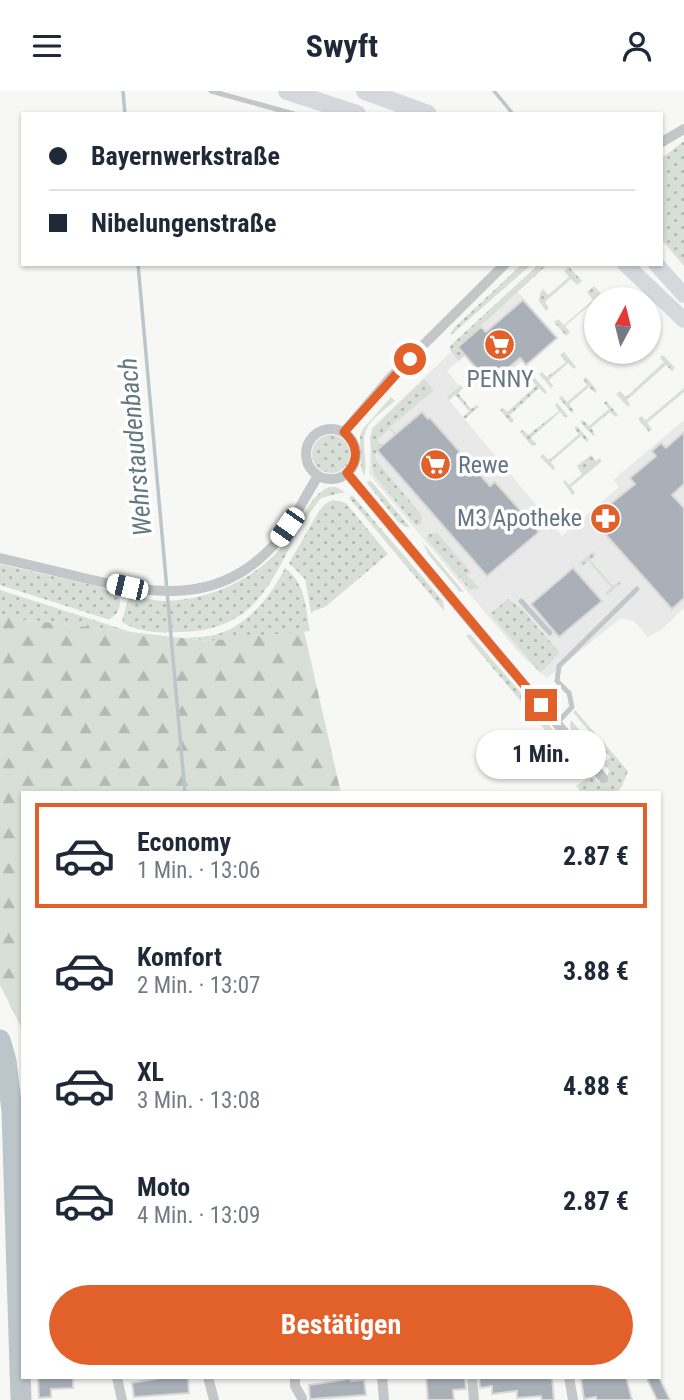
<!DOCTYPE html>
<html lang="de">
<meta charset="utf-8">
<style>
:root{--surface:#fff;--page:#f2f2f3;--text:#1f2937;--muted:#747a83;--line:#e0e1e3;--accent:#e2612a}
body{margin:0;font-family:"Roboto Condensed",sans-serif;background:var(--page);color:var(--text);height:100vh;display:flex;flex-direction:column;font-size:26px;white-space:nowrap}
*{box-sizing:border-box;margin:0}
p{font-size:23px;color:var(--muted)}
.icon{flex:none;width:38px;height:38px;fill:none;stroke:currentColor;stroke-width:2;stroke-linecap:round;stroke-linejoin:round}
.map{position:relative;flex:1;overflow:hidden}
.drawer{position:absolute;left:21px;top:700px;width:640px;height:588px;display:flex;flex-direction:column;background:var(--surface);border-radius:0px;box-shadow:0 2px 5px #0004}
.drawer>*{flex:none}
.guide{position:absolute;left:21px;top:21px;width:642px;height:154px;border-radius:0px;box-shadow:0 2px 5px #0004;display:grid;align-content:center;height:154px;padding:0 28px;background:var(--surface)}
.needle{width:46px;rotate:7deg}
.buttons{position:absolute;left:584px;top:196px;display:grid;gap:14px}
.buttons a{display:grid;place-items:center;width:77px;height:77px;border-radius:50%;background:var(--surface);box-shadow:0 2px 5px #0004;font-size:35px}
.end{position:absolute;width:32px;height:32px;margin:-16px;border:9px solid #e2612a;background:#fff;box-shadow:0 0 0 4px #fff}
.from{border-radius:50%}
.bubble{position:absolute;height:49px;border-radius:24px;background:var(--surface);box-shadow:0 2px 5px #0004;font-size:23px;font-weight:700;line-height:49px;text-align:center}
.car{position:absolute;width:21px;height:42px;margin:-21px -10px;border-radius:9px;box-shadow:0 0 5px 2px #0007;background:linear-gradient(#fff 24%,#345 0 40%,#fff 0 76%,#345 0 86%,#fff 0)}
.guide b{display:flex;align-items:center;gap:24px;height:66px;font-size:26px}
.guide b+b{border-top:2px solid var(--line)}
.guide i{width:18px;height:18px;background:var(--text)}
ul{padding:12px 0 0;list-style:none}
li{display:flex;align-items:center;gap:21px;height:105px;margin:0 14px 10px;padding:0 14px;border:4px solid transparent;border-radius:0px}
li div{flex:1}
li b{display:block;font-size:26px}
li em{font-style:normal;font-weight:700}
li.active{border-color:var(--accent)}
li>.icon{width:63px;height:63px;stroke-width:1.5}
.action{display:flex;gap:14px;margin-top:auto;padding:14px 28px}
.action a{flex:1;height:80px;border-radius:42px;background:var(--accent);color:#fff;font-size:28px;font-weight:700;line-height:80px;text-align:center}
header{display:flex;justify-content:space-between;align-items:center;height:91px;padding:0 28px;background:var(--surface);font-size:32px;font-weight:700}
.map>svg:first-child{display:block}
.built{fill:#e8e9e8}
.grass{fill:url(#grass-dots)}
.forest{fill:url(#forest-firs)}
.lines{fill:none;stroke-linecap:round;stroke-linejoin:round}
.stream{stroke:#bbc5ca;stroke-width:3.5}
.river{stroke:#bbc5ca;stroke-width:21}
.building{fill:#a9b0b7;stroke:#d9d9d7;stroke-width:2}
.lane{stroke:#c3c7ca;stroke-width:5}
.street{stroke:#c3c7ca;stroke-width:10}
.primary{stroke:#d5d9dd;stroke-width:16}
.highway{stroke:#d5d9dd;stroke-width:18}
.route{stroke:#e2612a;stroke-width:9}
.labels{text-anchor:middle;stroke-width:7;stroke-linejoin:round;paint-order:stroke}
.poi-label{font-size:24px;fill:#677686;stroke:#fff}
.water-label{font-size:26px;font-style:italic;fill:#637781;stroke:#fff}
</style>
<header><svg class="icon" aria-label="menu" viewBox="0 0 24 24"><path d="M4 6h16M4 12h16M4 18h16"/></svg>Swyft<svg class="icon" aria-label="person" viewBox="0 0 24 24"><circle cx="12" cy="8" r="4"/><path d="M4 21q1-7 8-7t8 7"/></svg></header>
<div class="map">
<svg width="684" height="1309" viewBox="0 0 684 1309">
<defs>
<pattern id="grass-dots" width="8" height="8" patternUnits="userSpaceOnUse" patternTransform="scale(1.75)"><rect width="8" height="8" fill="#d8dfd6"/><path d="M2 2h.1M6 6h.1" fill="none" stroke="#b3b9b3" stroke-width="1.8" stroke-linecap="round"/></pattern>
<pattern id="forest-firs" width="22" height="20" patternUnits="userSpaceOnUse" patternTransform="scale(1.75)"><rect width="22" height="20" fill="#d8dfd6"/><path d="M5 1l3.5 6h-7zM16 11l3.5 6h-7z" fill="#b3b9b3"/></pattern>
</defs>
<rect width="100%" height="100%" fill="#f7f8f5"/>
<path class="built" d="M518 201 557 247 526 274 522 270 492 296 464 265 447 280 462 298 449 309 562 445 619 396 613 389 684 329V517L661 539 648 546 634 530 621 527 547 587 519 562 369 383 372 337 454 258Z"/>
<path class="grass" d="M684 50V175L662 149V67Z
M522 173H532L450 245 454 237Z
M539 173H548L459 255 464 265 459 270 450 259V255Z
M569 176 582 190 577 194 571 188 545 211 549 217 546 220 539 210 540 202 543 198 548 204 569 186 564 180Z
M594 195 606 208 598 207 565 235 570 241 566 245 554 231 558 228 564 234 593 209 587 201Z
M564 261 576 276 574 278 568 272 549 289 553 295 551 297 539 283 542 281 547 286 566 271 560 264Z
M663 264 675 277 672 280 666 274 627 309 630 314 628 316 616 303 620 300 626 306 664 271 660 266Z
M586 286 597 299 595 302 589 296 569 313 574 320 572 322 559 307 562 305 567 311 587 294 583 288Z
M535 287 547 301 545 303 539 297 510 324 514 330 511 332 500 319 503 317 507 321 536 295 532 289Z
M424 288 434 299 390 336 396 343 395 344 389 338 377 349 382 355 375 363 376 369 422 425 421 433 416 435 373 383 370 346 373 337Z
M461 294 463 297 458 302 471 318 477 314 479 316 465 328 463 326 469 320 455 304 449 309 447 306Z
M684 297V301L647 332 652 338 649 341 638 328 641 325 646 329Z
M391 306 395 310C386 318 370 328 366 339 360 353 369 371 364 385L361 377 360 345 363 338Z
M606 310 618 324 616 326 610 321 591 337 595 343 593 345 580 331 583 329 589 335 609 318 604 312Z
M557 312 568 325 566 327 560 321 531 347 536 353 532 355 520 341 523 339 528 344 559 320 555 314Z
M577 335 589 349 587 351 581 345 551 371 555 377 553 379 540 366 543 363 549 369 579 343 574 337Z
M312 363a19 19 0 1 1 38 0a19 19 0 1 1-38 0Z
M591 364 596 370 599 367 602 370 571 396 575 402 573 404 563 391 565 389 569 394 582 383 577 375Z
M368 390H371L410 436H406L398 431 367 392Z
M329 396H336L345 401 321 407C273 466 274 539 180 541 160 542 139 542 122 531L127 510 133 506C144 506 154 510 165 510 215 509 265 484 293 441 303 426 311 404 329 396Z
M352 404 443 510 444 520 349 407Z
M333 409 346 412 388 463 325 516 311 521 305 488 289 472 319 420 325 413Z
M437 442 471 481 467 484 479 497 470 499 426 447 429 443Z
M423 452 464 501 459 500 428 463Z
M593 460 596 464 590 469 613 495 619 490 621 492 607 504 605 502 611 496 588 470 582 475 579 472Z
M0 473 100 496 119 505C122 515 118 526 107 528L0 494Z
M285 477C306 493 305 515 310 540L210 550 184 547C195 546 208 546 218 543 249 533 271 505 285 477Z
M0 499 131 541 0 526Z
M508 508 524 520 560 562 540 582 490 523Z
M470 543 599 692 608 684 609 679 578 641H572L570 635 571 629 606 670 610 666 573 621 575 619 628 680 622 695 617 702H582L576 695 586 688 466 545Z"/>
<path class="forest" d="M0 526 209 550 304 540 341 702H23V940L0 894Z"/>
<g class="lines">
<path class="stream" d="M123 0 125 23
M494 0 513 23
M138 173 185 702"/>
<path class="river" d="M0 949 6 970 12 1020 21 1309"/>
</g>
<path class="building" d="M523 209 557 247 526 274 520 267 490 293 458 256 481 236 486 241Z
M422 321 428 328 430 327 490 395 495 391 539 441 487 485 377 359Z
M684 341V393L672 404 684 417V507L672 518 592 428 635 393 630 387 656 365 652 360 661 352 666 357Z
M573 477 602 510 559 546 531 513Z
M38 1286H73V1297L51 1298V1306L39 1307Z
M166 1286H188L189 1302 134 1306 132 1292Z
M426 1286H465L466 1298 453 1299 454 1309H428Z
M479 1286H552L554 1309H542L541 1305 517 1307V1300L492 1303V1295L480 1297Z
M590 1286H626L632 1309H597L596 1306 584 1308 581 1288Z
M646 1286H659L670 1309H657Z
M350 1288 351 1290 364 1289 366 1304 310 1308 309 1294Z"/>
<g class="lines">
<path class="lane" d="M211 0 294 23
M521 510 550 542
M557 632 572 616 569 602 557 590 559 575 637 498"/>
<path class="street" d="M662 51 684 38
M306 363a25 25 0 1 1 50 0a25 25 0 1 1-50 0Z
M344 341 391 286 505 173
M347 382 461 519 603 687
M0 467C29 474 59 481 88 488 154 503 215 513 268 460 290 439 302 410 318 385
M117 1286 122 1309
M208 1286 214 1309
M295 1286V1295L302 1307
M382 1286 384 1309
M472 1286 474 1309
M569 1286 573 1309"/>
<path class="primary" d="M625 173 684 229
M656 173 684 204"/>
<path class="highway" d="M287 0 357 23
M365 0 428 23"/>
</g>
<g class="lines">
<path class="route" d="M410 268 344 341C357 353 360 368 347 382L541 614"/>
</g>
<defs>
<symbol id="supermarket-disc" viewBox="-11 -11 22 22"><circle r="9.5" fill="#e2612a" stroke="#fff"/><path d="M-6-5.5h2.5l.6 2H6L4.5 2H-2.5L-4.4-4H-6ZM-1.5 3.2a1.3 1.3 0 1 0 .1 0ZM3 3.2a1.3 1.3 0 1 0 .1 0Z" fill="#fff"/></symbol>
<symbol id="pharmacy-disc" viewBox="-11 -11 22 22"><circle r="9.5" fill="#e2612a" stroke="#fff"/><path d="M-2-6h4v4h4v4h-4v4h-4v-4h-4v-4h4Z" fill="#fff"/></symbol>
</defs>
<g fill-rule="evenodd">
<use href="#supermarket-disc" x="482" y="236" width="35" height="35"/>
<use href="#supermarket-disc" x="418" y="356" width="35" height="35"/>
<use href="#pharmacy-disc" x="588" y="410" width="35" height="35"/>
</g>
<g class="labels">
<g class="poi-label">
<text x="500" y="296">PENNY</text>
<text x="458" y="382" text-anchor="start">Rewe</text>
<text x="582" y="435" text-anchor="end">M3 Apotheke</text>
</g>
<g class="water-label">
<text transform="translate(135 356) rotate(-95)" y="9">Wehrstaudenbach</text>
</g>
</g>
</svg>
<div class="buttons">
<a><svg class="needle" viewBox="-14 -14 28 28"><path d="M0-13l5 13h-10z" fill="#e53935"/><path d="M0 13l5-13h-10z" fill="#747a83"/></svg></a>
</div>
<i class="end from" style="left:410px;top:268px"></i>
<i class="end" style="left:541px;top:614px"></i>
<div class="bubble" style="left:476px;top:639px;width:130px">1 Min.</div>
<i class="car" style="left:287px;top:436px;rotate:215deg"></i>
<i class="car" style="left:127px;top:496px;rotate:283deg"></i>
<div class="guide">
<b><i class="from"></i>Bayernwerkstraße</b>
<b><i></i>Nibelungenstraße</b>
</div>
<section class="drawer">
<ul>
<li class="active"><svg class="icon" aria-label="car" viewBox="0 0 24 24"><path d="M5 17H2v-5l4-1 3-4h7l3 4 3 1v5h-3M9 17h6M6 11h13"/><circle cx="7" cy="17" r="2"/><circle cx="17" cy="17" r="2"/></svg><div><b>Economy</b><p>1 Min. · 13:06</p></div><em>2.87 €</em></li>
<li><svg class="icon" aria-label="car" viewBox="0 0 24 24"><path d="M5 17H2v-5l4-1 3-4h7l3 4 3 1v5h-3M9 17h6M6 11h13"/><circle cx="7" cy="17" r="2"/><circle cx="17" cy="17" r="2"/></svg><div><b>Komfort</b><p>2 Min. · 13:07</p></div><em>3.88 €</em></li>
<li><svg class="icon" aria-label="car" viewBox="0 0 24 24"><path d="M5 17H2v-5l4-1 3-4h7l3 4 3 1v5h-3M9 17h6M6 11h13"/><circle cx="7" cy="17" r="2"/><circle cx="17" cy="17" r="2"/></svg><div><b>XL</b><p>3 Min. · 13:08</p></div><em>4.88 €</em></li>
<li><svg class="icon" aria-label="car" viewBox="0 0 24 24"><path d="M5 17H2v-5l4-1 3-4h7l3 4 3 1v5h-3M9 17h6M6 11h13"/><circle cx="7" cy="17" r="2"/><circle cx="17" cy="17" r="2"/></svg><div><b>Moto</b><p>4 Min. · 13:09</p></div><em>2.87 €</em></li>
</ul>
<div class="action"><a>Bestätigen</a></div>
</section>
</div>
